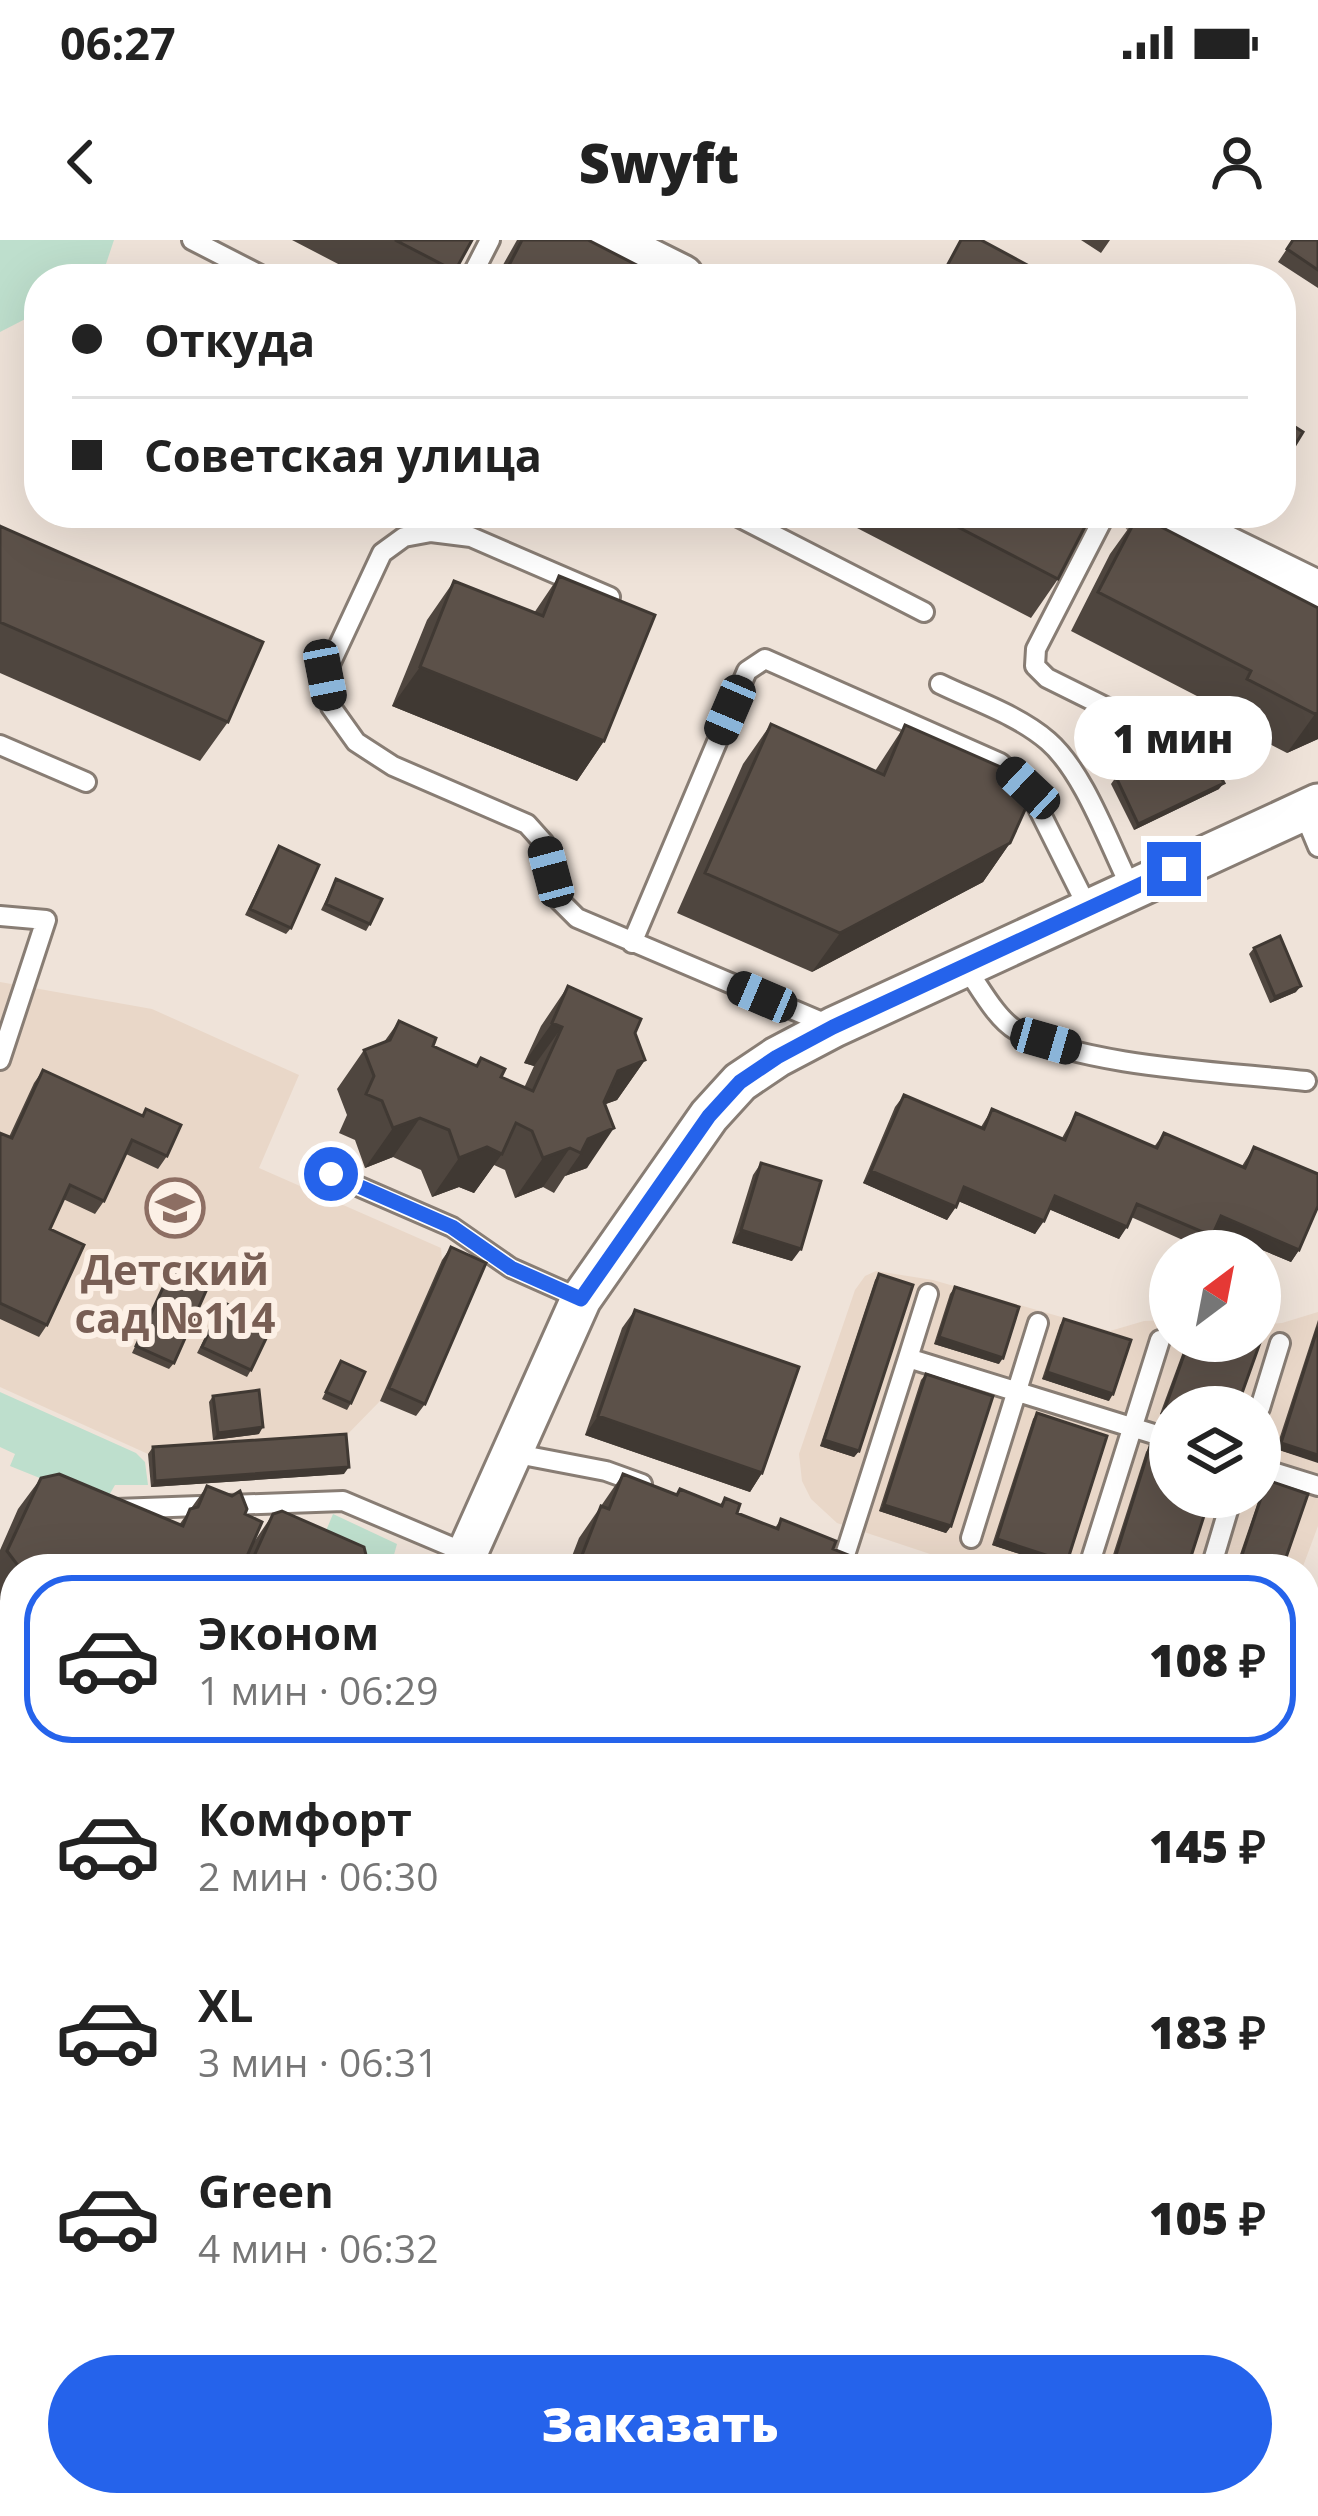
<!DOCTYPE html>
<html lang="ru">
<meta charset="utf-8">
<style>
:root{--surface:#fff;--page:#f6f6f6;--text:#222;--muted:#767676;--line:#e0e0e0;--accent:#2563eb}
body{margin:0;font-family:"Open Sans",sans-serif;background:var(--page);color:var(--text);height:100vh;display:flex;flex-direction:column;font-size:45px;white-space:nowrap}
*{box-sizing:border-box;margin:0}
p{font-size:39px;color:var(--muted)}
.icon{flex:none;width:66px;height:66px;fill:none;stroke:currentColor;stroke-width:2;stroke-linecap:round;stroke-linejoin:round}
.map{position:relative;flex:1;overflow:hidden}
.panel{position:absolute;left:0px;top:1314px;width:1320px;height:963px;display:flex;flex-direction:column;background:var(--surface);border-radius:48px 48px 0 0;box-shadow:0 12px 48px #0002}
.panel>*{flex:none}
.guide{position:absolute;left:24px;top:24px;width:1272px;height:264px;border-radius:48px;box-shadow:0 12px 48px #0002;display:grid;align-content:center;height:264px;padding:0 48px;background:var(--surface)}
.needle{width:78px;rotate:32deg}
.tools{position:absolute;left:1149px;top:990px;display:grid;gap:24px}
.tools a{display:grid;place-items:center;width:132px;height:132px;border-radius:50%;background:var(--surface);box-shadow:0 12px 48px #0002;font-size:60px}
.end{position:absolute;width:54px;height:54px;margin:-27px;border:15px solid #2563eb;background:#fff;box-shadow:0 0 0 6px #fff}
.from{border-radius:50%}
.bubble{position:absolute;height:84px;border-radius:42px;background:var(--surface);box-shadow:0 12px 48px #0002;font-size:39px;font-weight:800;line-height:84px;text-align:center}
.car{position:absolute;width:36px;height:72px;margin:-36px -18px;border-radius:15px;box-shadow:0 0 9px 3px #0007;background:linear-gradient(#222 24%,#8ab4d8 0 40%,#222 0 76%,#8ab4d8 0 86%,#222 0)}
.guide b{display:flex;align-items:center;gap:42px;height:114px;font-size:45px}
.guide b+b{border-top:3px solid var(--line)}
.guide i{width:30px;height:30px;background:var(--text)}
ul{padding:21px 0 0;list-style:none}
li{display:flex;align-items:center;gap:36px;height:168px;margin:0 24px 18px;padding:0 24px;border:6px solid transparent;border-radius:48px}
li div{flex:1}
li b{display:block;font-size:45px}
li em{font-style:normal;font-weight:800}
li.selected{border-color:var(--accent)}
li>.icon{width:108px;height:108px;stroke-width:1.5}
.primary-button{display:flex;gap:24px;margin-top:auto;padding:24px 48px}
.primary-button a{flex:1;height:138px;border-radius:72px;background:var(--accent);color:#fff;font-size:48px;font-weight:800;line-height:138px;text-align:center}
.status{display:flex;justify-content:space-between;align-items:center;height:84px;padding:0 60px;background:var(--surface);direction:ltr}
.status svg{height:33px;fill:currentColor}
header{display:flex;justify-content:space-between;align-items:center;height:156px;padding:0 48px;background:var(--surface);font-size:54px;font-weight:800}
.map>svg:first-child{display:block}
.built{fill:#e9d7c8;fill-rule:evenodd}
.green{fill:#bedfcd}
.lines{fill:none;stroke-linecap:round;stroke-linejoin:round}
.service-casing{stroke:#887d74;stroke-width:24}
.pedestrian-casing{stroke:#887d74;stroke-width:33}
.minor-casing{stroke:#887d74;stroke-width:45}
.tertiary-casing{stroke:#887d74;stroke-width:54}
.service{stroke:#fff;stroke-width:18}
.pedestrian{stroke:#fff;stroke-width:27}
.minor{stroke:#fff;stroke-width:39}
.tertiary{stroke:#fff;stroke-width:48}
.wall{fill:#4f463f}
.shaded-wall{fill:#403933}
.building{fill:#5c5149;stroke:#403933;stroke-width:3}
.route{stroke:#2563eb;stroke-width:15}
.labels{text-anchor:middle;stroke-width:12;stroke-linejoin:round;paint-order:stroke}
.education-label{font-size:42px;font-weight:bold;fill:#785e54;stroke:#fcf0e6}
</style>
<div class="status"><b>06:27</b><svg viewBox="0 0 49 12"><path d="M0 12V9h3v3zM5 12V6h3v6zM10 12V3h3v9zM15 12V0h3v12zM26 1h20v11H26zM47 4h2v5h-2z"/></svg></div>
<header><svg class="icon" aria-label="back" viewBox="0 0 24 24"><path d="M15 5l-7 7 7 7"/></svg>Swyft<svg class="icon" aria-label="person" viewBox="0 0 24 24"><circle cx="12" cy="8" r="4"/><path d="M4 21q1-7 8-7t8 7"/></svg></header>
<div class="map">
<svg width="1318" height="2276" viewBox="0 0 1318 2276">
<rect width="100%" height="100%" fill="#efe3d9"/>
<path class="built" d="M0 742 152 769 299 835 259 928 441 1008 442 1020 380 1161 342 1200 148 1214 0 1147Z
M876 1031 933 1040 1110 1091 1144 1081 1170 1080V1101H1260V1085L1282 1083 1318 1072V1286L1302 1329H975L837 1283 811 1259 802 1241 799 1214 855 1050 865 1036ZM1170 1167H1260V1257H1170Z"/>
<path class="green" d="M0 0H114L102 36 97 39H39V72L0 92Z
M0 1152 136 1213 145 1222 148 1245H115L104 1264 10 1226 15 1214 0 1207Z
M333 1274 397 1304 390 1329H323L312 1324Z
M1318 1389V1732L1305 1763V1423Z
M1318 2023V2276H1199L1205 2262H1305V2029Z
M618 2262H840L871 2276H612Z"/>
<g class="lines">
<defs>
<path id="service" d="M192 0 268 39
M470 39 490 0
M731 273 924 372
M1106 273 1036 409 1035 426 1047 438 1168 498
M610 357 471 297 431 292 404 297 382 313 325 435 331 467 356 502 393 526 527 584 544 603 559 660 577 678 829 785
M940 444C975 461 1018 475 1048 501 1084 532 1109 604 1131 648
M0 505 86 542
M1303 571 1318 607
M0 676 46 680 0 820
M632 703 747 431 765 419 1000 523 1028 548 1088 668
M964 725C978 744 996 779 1016 790 1083 827 1227 832 1306 841
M330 934 452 987 511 1028 581 1059
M928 1054 908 1118 1170 1199
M1260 1168 1280 1103
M512 1213 606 1231 642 1244
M1260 1228 1318 1246
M116 1269 343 1261 466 1313
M971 1298 1038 1083
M845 1315 908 1118
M1092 1316 1160 1100
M1212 1324 1232 1257
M1305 1450 1318 1473
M0 1780 15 1787
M0 2043 15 2049
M351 2276 357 2262
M533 2276 539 2262
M930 2276 936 2262"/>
<path id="pedestrian" d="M1176 2276 1182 2262"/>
<path id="minor" d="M460 1329 581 1059 709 876 740 842 777 817 834 787 1318 564
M1305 1961 1318 1970"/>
<path id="tertiary" d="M602 0 680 39
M1148 273 1318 356
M1305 1906 1318 1896
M61 2276 67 2262"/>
</defs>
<use href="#service" class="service-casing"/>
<use href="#pedestrian" class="pedestrian-casing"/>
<use href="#minor" class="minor-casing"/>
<use href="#tertiary" class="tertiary-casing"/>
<use href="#service" class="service"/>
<use href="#pedestrian" class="pedestrian"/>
<use href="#minor" class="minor"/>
<use href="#tertiary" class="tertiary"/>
</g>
<path class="wall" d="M292 0H472L450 39H367Z
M517 0H588L664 39H495Z
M1081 0H1110L1101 13Z
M1293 0H1318V48L1278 22Z
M828 273H1092L1058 339 1031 378Z
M1138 275 1318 368V499L1287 513 1219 478 1224 470 1071 391 1110 314Z
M0 286 228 482 200 521 0 433Z
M559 336 604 501 577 541 392 466 427 380 454 341 534 373Z
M771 484 875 531 905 485 1010 603 983 642 812 732 677 673 743 524Z
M1116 537 1219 549 1134 590 1111 544Z
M279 606 291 688 286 694 245 675Z
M336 639 370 684 366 691 321 670Z
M1254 708 1296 752 1270 763 1249 714Z
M568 746 635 793 645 820 617 860 605 864 587 928 565 936 554 953 543 947 515 958 505 930 494 925 474 953 459 947 432 957 421 930 393 917 365 928 355 900 339 893 347 875 337 849 364 810 384 802 399 781 433 806 476 826 481 818 501 837 524 848 534 826 524 823 541 786Z
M43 830 142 875 146 869 167 916 158 929 126 914 104 961 95 974 63 959 50 989 47 1085 39 1097 0 1079V893L9 897 34 843Z
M904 855 981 887 992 869 1062 898 1076 873 1154 907 1164 893 1242 926 1254 907 1299 1010 1291 1022 1215 990 1203 1009 1131 977 1119 999 1049 969 1035 994 958 961 947 980 863 943 895 867Z
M761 923 792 1021 732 1003 753 935Z
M451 1007 425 1164 416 1176 380 1161 442 1020Z
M173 1026 174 1123 169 1129 132 1113Z
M879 1034 859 1211 854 1217 820 1206 875 1040Z
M955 1047 999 1124 934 1104 950 1054Z
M223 1062 251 1130 247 1137 197 1113Z
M635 1070 762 1233 750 1252 585 1195 622 1088Z
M1064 1079 1109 1161 1042 1139 1060 1085Z
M1318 1080V1222L1276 1209Z
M1187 1101H1260L1170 1167V1178L1160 1174Z
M341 1121 351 1163 347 1170 322 1159Z
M926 1134 951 1286 946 1293 879 1271 921 1140Z
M213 1156 259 1194 213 1200 209 1162Z
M1037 1173 1067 1322 1063 1328 992 1305 1033 1179Z
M1150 1206 1170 1257 1111 1321 1146 1212Z
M153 1207 344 1234 151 1247 148 1214Z
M623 1234 676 1255 680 1249 720 1265 725 1258 737 1273 775 1288 781 1279 833 1309 875 1329H567L579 1298Z
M41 1238 179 1285 207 1246 245 1274 254 1302 273 1274 360 1329H15V1366L0 1360V1310L18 1269Z
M1267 1240 1282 1329H1235L1263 1247Z
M0 1476 15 1483V1622L0 1615Z
M190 2262H296L290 2276H184Z"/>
<path class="shaded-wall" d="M420 427 604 501 577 541 392 466Z
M1318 472V499L1287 513 1315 474Z
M1224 543 1219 549 1134 590 1138 584Z
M1010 603 983 642 812 732 840 693Z
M1301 746 1296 752 1270 763 1275 757Z
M552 783 562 787 534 826 524 823Z
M645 820 617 860 590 870 618 831Z
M420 878 393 917 365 928 393 888Z
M614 888 587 928 565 936 581 913 588 899Z
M487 907 502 914 474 953 459 947 432 957 459 918Z
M570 908 543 947 515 958 543 918Z
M871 931 956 967 947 980 863 943Z
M964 947 1044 981 1035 994 956 960Z
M1055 956 1127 987 1119 999 1046 968Z
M1221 976 1299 1010 1291 1022 1212 989Z
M741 990 801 1009 792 1021 732 1003Z
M939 1097 1003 1118 999 1124 934 1104Z
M1047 1132 1113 1154 1109 1161 1042 1139Z
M1165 1168 1170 1170V1178L1160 1174Z
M598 1176 762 1233 750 1252 585 1195Z
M263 1187 259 1194 213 1200 218 1193Z
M824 1200 859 1211 854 1217 820 1206Z
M1281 1203 1318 1215V1223L1276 1209Z
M349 1227 344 1234 151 1247 155 1241Z
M884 1265 951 1286 946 1293 879 1271Z
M997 1299 1067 1322 1063 1328 992 1305Z
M1116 1315 1160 1329H1136L1111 1321Z
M0 1845 15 1851V1860L0 1853Z
M0 1963 15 1969V1974L9 1983 0 1979Z
M15 1976V1993L6 1989Z"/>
<path class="building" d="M395 0H472L455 31Z
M522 0H588L664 39H502Z
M961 0H981L1033 28 1027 39H940Z
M1293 0H1318V30L1287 9Z
M1281 178 1303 192 1281 228Z
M931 273H1092L1058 339Z
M1138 275 1318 368V472L1315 474 1247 439 1251 431 1098 352Z
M0 286 263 402 228 482 0 382Z
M559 336 655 375 604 501 420 427 454 341 543 376Z
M771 484 884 535 905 485 1037 543 1010 603 840 693 705 633Z
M1201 497 1224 543 1138 584 1116 537Z
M279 606 319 625 291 688 250 669Z
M336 639 382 659 370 684 326 664Z
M1280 696 1301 746 1275 757 1254 708Z
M568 746 641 779 635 793 645 820 618 831 604 862 614 888 588 899 581 913 570 908 543 918 532 891 516 883 502 914 487 907 459 918 449 890 420 878 393 888 382 861 366 854 374 836 364 810 390 800 399 781 436 798 433 806 477 826 481 818 505 829 501 837 533 851 562 787 552 783Z
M43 830 143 876 146 869 181 885 167 916 132 900 104 961 70 945 50 989 84 1005 47 1085 0 1063V893L12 898Z
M904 855 984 889 992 869 1065 900 1076 873 1157 908 1164 893 1245 928 1254 907 1318 934V966L1299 1010 1221 976 1212 996 1137 964 1127 987 1055 956 1044 981 964 947 956 967 871 931Z
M761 923 821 941 801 1009 741 990Z
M451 1007 486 1023 425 1164 389 1148Z
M173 1026 210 1042 174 1123 136 1106Z
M879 1034 913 1045 859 1211 824 1200Z
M955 1047 1019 1067 1003 1118 939 1097Z
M223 1062 272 1086 251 1130 202 1107Z
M635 1070 799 1127 762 1233 598 1176Z
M1064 1079 1131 1100 1113 1154 1047 1132Z
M1318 1087V1215L1281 1203Z
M1260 1100H1261L1237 1167H1170V1170L1165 1168 1189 1101Z
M341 1121 365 1132 351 1163 326 1152Z
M926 1134 993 1156 951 1286 884 1265Z
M259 1150 263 1187 218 1193 213 1156Z
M1037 1173 1107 1196 1067 1322 997 1299Z
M346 1194 349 1227 155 1241 153 1207Z
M1150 1206 1170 1212V1257H1210L1187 1329H1160L1116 1315Z
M59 1234 183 1286 190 1269 198 1267 207 1246 232 1256 240 1251 247 1269 245 1274 262 1282 244 1323 250 1325 273 1274 282 1271 364 1307 366 1315 360 1329H24L19 1327 7 1311 41 1238Z
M623 1234 677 1255 680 1249 722 1266 725 1258 740 1264 737 1273 778 1289 781 1279 836 1301 833 1309 876 1326 875 1329H588L589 1327 579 1323 601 1266 609 1269Z
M1267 1240 1308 1254 1282 1329H1253L1239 1324Z
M0 1476 15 1483V1570L0 1564Z
M0 1797 15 1803V1851L0 1845Z
M0 1895 15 1901V1969L0 1963Z
M0 2053 15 2060V2134L0 2169Z
M198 2262H296L290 2276H192Z
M478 2262H516L510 2276H472Z
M569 2262H608L601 2276H563Z
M976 2262 995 2263 1081 2262 1075 2276H970Z"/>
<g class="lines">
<path class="route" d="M331 934 452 987 511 1028 581 1059 709 876 740 842 777 817 833 787 1174 629"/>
</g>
<defs>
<symbol id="school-ring" viewBox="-11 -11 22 22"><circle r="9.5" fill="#fcf0e6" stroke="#8d6e63" stroke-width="1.5"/><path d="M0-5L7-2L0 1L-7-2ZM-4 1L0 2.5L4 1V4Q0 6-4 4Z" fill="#8d6e63"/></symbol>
</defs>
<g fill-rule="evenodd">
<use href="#school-ring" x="142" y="935" width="66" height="66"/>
</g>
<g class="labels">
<g class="education-label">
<text x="175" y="1045">Детский<tspan x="175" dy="48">сад №114</tspan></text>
</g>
</g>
</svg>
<div class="tools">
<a><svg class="needle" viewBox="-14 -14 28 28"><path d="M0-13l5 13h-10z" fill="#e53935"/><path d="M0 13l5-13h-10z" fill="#767676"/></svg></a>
<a><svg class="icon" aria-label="layers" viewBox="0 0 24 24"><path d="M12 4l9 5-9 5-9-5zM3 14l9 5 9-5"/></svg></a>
</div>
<i class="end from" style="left:331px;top:934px"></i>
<i class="end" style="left:1174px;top:629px"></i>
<div class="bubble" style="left:1074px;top:456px;width:198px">1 мин</div>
<i class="car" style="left:325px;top:435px;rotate:169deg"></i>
<i class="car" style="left:730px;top:470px;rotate:203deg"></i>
<i class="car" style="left:1028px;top:548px;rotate:313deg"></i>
<i class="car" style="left:551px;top:632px;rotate:345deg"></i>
<i class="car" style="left:762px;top:757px;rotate:293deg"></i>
<i class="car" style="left:1046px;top:801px;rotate:106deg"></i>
<div class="guide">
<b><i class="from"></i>Откуда</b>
<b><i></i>Советская улица</b>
</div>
<section class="panel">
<ul>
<li class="selected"><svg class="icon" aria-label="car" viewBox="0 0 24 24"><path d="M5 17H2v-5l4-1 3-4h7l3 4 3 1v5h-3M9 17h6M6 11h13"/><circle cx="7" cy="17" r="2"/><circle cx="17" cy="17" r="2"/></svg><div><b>Эконом</b><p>1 мин · 06:29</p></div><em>108 ₽</em></li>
<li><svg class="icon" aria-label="car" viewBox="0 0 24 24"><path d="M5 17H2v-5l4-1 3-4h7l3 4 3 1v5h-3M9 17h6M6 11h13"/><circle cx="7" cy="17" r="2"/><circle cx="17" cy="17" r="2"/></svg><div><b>Комфорт</b><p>2 мин · 06:30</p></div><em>145 ₽</em></li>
<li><svg class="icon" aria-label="car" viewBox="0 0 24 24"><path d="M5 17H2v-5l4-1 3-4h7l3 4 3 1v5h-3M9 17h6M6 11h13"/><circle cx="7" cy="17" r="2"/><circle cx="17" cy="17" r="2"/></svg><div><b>XL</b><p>3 мин · 06:31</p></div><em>183 ₽</em></li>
<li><svg class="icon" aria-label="car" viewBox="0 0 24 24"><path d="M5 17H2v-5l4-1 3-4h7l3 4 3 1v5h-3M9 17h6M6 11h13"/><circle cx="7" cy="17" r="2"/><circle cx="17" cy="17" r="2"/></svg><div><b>Green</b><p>4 мин · 06:32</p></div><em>105 ₽</em></li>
</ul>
<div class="primary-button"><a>Заказать</a></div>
</section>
</div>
